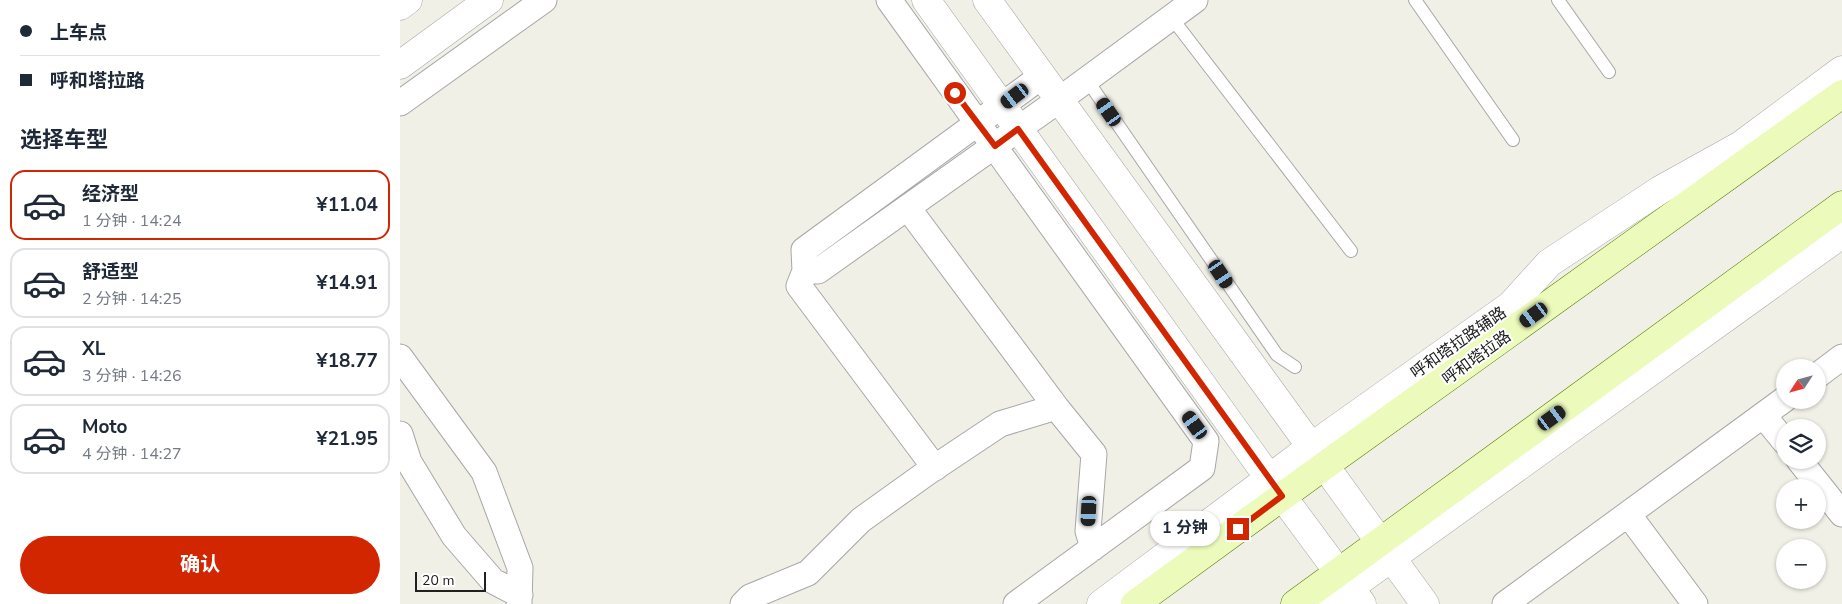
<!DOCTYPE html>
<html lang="zh">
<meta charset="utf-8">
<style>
:root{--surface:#fff;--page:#f2f2f3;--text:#1f2937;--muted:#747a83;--line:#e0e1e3;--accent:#d12600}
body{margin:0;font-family:"Nunito Sans","Noto Sans SC",sans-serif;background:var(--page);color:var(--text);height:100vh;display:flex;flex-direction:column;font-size:19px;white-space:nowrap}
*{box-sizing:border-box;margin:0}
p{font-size:16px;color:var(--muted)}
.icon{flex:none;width:28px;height:28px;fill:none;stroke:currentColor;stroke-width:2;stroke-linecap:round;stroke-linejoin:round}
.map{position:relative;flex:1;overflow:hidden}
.side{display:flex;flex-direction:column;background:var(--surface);width:400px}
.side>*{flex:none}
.top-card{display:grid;align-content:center;height:110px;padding:0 20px;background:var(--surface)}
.needle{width:32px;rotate:234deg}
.fabs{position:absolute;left:1376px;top:359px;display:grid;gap:10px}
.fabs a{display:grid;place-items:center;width:50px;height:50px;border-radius:50%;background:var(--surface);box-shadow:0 1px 4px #0004;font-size:25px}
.scale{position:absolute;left:15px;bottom:12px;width:71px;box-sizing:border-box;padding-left:5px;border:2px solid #202020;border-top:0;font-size:14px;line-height:18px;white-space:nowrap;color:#202020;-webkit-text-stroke:4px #fff;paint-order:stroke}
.end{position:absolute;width:22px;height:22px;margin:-11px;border:6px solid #d12600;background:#fff;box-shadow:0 0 0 2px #fff}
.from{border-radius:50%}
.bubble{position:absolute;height:35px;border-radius:18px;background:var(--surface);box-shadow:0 1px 4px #0004;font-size:16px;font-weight:700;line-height:35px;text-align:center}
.car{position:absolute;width:15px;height:30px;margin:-15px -8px;border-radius:6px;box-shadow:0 0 4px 1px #0007;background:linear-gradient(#222 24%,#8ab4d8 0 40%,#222 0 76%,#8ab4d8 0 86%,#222 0)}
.top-card b{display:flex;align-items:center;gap:18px;height:48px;font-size:19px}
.top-card b+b{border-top:1px solid var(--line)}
.top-card i{width:12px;height:12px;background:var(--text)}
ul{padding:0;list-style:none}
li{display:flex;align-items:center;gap:15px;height:70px;margin:0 10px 8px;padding:0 10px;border:2px solid var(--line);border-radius:15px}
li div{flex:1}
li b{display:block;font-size:19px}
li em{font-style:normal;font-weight:700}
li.current{border-color:var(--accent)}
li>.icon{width:45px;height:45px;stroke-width:1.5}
h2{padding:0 20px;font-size:22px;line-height:60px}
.action{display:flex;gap:10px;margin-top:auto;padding:10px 20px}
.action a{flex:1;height:58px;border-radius:30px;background:var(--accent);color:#fff;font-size:20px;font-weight:700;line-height:58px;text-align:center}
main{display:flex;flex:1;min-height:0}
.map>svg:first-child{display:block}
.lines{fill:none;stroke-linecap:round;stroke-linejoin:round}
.service-casing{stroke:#a7a7a7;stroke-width:14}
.minor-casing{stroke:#a7a7a7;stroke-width:27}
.tertiary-casing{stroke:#a7a7a7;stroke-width:29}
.secondary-casing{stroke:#597d02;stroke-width:29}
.service{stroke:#fff;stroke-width:12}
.minor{stroke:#fff;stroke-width:25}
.tertiary{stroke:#fff;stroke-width:28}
.secondary{stroke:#ecfbbb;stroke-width:28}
.route{stroke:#d12600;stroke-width:6}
.labels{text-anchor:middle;stroke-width:4;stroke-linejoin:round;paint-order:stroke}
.street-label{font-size:16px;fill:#202020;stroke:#fff}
</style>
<main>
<section class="side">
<div class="top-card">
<b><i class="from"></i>上车点</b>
<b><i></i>呼和塔拉路</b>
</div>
<h2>选择车型</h2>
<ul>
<li class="current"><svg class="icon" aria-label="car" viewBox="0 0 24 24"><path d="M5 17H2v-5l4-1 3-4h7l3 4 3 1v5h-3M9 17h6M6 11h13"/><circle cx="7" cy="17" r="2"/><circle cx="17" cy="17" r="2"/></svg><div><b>经济型</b><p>1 分钟 · 14:24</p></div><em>¥11.04</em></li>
<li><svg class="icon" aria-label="car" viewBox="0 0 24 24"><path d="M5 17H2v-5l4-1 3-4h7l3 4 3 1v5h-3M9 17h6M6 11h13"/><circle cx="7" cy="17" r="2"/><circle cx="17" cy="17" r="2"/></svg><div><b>舒适型</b><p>2 分钟 · 14:25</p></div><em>¥14.91</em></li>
<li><svg class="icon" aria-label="car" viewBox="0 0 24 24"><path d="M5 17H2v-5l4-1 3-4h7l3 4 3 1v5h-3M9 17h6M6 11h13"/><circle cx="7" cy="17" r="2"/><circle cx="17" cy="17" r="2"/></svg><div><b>XL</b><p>3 分钟 · 14:26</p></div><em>¥18.77</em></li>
<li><svg class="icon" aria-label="car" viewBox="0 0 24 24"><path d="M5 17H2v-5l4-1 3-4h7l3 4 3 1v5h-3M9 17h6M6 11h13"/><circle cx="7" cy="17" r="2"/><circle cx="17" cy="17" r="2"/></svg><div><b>Moto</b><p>4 分钟 · 14:27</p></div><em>¥21.95</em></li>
</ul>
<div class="action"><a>确认</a></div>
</section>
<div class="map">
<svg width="1442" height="604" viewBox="0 0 1442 604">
<rect width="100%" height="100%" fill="#f1f0e7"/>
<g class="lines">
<defs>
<path id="service" d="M1015 0 1113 140
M1158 0 1209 72
M771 17 951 251
M687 80 877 355 895 367"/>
<path id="minor" d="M489 0 806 441 802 468 616 604
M642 76 404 250 405 271H418L659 100 795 0
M0 103 144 0
M508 208 656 407
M405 271 399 286 535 468
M0 357 84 472 120 568 119 604
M1418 375 1442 357
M1363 415 1385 442
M0 434 9 462 54 536 93 581 120 595
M1399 460 1442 514
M1228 514 1295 604
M343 604 350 597 408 573 461 520 528 472 600 424 656 407 694 454 688 531 693 548
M1105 604 1385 399"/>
<path id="tertiary" d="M526 0 882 496 962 604
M587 0 1025 604
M0 6 8 0
M0 65 89 0
M701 604 911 447 1111 305 1149 263 1260 190 1341 145 1442 70
M927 604 1442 234"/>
<path id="secondary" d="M735 604 924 466 1442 94
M895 604 1442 205"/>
</defs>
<use href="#service" class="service-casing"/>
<use href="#minor" class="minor-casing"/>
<use href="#tertiary" class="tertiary-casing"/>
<use href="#secondary" class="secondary-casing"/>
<use href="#service" class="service"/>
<use href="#minor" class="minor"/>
<use href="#tertiary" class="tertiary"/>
<use href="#secondary" class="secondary"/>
</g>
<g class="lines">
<path class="route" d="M555 93 595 146 618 129 882 496 838 529"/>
</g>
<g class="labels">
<g class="street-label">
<text transform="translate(1058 342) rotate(-35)" y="6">呼和塔拉路辅路</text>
<text transform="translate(1076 357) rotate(-36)" y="6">呼和塔拉路</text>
</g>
</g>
</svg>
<div class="fabs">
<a><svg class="needle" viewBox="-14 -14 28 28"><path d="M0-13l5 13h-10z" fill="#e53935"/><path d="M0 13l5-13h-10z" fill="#747a83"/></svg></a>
<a><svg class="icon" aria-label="layers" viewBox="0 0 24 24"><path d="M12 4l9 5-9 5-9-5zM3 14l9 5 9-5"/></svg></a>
<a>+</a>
<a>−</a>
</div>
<div class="scale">20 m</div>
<i class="end from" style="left:555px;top:93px"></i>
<i class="end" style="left:838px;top:529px"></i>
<div class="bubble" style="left:750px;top:511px;width:70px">1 分钟</div>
<i class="car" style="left:615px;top:96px;rotate:233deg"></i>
<i class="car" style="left:709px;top:112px;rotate:325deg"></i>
<i class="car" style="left:821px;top:274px;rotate:146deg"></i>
<i class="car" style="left:1134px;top:315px;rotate:234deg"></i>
<i class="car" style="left:1152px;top:418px;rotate:54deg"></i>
<i class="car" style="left:795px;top:425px;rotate:324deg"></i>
<i class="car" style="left:689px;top:511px;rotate:183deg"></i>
</div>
</main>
